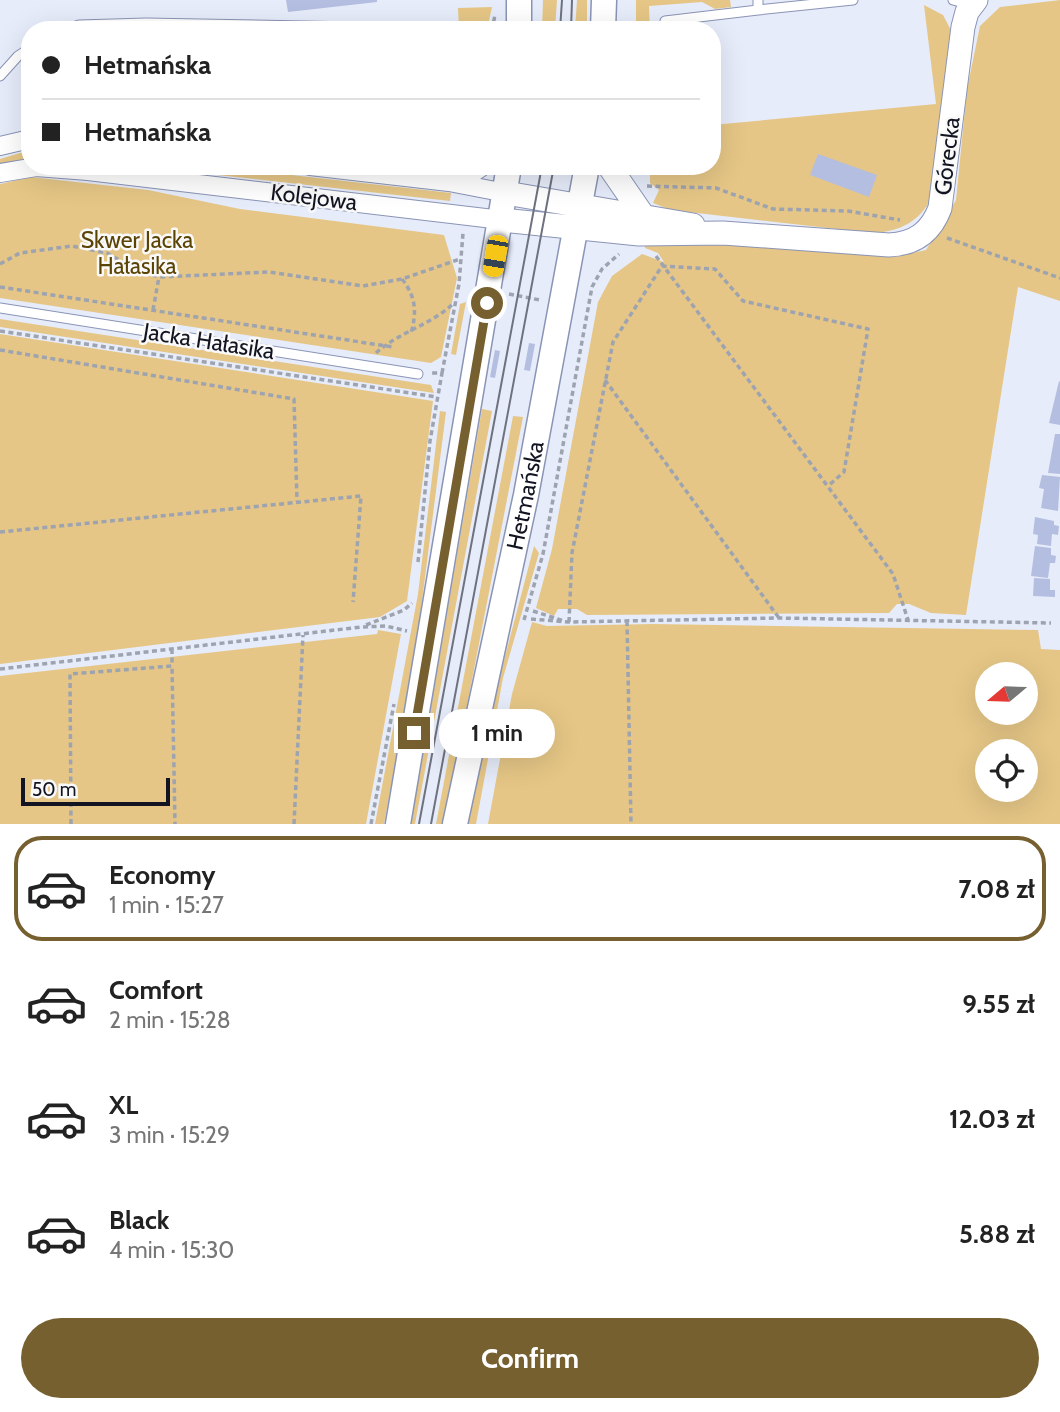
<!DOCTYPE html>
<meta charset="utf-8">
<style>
:root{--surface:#fff;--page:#f2f2f2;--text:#222;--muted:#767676;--line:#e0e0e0;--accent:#776030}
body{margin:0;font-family:Cabin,sans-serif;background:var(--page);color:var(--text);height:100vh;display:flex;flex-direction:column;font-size:26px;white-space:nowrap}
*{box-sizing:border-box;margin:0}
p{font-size:23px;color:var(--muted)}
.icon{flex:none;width:38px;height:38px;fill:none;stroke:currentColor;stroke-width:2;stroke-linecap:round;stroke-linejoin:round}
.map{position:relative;height:824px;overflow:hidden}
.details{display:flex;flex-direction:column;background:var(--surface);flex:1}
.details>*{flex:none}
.banner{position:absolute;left:21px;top:21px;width:700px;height:154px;border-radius:28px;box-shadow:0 7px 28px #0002;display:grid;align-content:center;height:154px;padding:0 21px;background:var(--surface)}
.needle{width:46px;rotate:251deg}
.tools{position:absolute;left:975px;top:662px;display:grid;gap:14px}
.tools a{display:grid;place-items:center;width:63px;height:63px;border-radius:50%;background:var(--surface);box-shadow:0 7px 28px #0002;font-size:35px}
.scale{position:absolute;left:21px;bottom:18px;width:149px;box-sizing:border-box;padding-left:7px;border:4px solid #121521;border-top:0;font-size:19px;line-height:24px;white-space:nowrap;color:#121521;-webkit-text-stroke:5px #f9f9f9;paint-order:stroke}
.end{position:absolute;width:32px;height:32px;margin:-16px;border:9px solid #776030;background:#fff;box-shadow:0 0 0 4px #fff}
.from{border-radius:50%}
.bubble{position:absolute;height:49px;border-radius:24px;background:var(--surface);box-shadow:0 7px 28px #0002;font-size:23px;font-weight:700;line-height:49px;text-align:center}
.car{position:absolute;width:21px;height:42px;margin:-21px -10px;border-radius:9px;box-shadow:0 0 5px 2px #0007;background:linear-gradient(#f5c518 24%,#345 0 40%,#f5c518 0 76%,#345 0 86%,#f5c518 0)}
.banner b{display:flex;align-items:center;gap:24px;height:66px;font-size:26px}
.banner b+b{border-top:2px solid var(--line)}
.banner i{width:18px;height:18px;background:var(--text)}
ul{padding:12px 0 0;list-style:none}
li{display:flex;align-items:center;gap:21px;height:105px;margin:0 14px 10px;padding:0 7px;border:4px solid transparent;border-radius:28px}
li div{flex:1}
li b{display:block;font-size:26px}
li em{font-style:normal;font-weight:700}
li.selected{border-color:var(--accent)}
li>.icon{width:63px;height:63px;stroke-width:1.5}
.button{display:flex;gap:14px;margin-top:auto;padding:14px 21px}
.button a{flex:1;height:80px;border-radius:42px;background:var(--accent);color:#fff;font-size:28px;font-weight:700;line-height:80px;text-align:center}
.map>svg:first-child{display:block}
.green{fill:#e5c686;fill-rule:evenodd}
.building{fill:#b4bee0}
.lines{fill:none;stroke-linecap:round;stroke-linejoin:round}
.service-casing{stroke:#8a94b5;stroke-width:11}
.minor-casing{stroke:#8a94b5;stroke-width:20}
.tertiary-casing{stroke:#8a94b5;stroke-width:25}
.secondary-casing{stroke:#8a94b5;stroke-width:27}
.path{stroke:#9ea3b0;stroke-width:3.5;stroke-dasharray:5 3.5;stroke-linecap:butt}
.service{stroke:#fff;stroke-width:9}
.minor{stroke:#fff;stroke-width:18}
.tertiary{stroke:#fff;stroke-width:23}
.secondary{stroke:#fff;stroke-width:24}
.tram{stroke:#6e727f;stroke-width:2}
.route{stroke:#776030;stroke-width:9}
.labels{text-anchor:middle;stroke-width:5;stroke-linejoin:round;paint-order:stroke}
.street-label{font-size:23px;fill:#121521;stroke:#f9f9f9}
.park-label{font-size:23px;fill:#5b4304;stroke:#f9f9f9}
</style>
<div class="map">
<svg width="1060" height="824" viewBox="0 0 1060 824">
<rect width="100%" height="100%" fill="#e7ecfa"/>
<path class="green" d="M543 0H557L555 30H542Z
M577 0H587V30H575Z
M636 0H730L731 7 715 9 702 2 649 6 650 30H636Z
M1060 0V301L1018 287 966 615 931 613 909 604H897L889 613 587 615 577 609H558L554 616 536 608 552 549 598 302 612 276 642 254 664 262 658 253 645 248V241L785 246 895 257 926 250 956 200 967 89 980 26 1000 7Z
M924 5 943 15 953 34 933 195C921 221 900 232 872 233L671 210 653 203 659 190 650 183V166H712V125L936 104Z
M492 7 487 30H459L458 8Z
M30 150V158L0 164V159Z
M138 166H213L451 193 450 201Z
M31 177 148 190 240 209 444 235 457 278 441 357 431 363 0 298V184Z
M466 302 456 355 451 354 460 304Z
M0 319 431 385 434 393 0 327Z
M0 334 433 401 407 601 380 617 0 664Z
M482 409 492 411 415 824H411Z
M440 411 446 412 415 656 384 824H375L418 594Z
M513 416 523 417 444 824H436Z
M534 546 539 553 503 678 476 824H466L497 687Z
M532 622 547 626 654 624 1038 630 1041 649 1060 650V824H488L512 694ZM987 674H1026V712H987ZM987 751H1026V789H987Z
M378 630 401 634 366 824H0V676L377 634Z"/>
<path class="building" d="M286 0H377V2L288 12Z
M818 154 877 175 869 197 810 175Z
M529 343 535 344 530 371 524 370Z
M495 350 500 351 495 378 490 377Z
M1059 381 1060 382V425L1049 423Z
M1055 434H1060V474L1048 473Z
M1042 475 1060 477 1058 511 1041 508 1044 489 1039 488Z
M1035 517 1054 521V525L1059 526 1058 535 1052 534 1051 546 1037 544 1038 535 1033 534Z
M1035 546 1051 548V555L1056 556 1055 563H1050L1048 578 1031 576Z
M1034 578 1050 579V590H1055V597L1033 596Z"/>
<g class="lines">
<defs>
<path id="service" d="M758 0V10L853 0
M953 0 971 5
M665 21 758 10
M65 30 79 25 146 23 407 28
M0 76 18 56 30 48
M0 308 418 374"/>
<path id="minor" d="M0 146 30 139
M310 166 449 182 506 193
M0 173 36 167 88 171 502 220
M452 182 461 181 483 166"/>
<path id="tertiary" d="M609 166 642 214
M506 193 693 225
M502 220 639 234 723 233 889 245C915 244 931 232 940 208L963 27 967 12 976 0"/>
<g id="secondary">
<path d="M519 30V0"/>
<path d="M603 30 604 0"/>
<path d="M398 824 509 166"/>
<path id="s1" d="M455 824 526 495 587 166"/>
</g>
</defs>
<use href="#service" class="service-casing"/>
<use href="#minor" class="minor-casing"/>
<use href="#tertiary" class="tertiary-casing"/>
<use href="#secondary" class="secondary-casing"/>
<path class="path" d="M492 30 495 15
M647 186 716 188 773 209 848 211 900 220
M947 238 1060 278
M656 256 893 574 908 620
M0 264 20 253 72 246 107 253 138 271 159 277 269 272 363 286 402 279 460 259
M402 279C416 297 417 312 411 333
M0 287 393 347
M509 294 540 300
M153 310 159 277
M0 331 437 397
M0 350 294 399 297 501
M376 353C399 332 431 325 454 303
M442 373 459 284 463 233
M605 380 779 618
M0 532 361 496 353 602
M418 562 430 441 442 373H431
M533 611 564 621
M531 619 569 622 779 618 1051 623
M524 620 543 554 592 287 602 269 619 254
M627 621 631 824
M569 622 572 553 613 342 662 266 715 269 743 301 868 329 844 472 828 486
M366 625 404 610 412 603
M172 649V666
M0 669 361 627 386 626 407 631
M71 824 70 674 172 666 175 824
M294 824 303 635
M371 824 394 704"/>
<use href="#service" class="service"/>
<use href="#minor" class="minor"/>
<use href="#tertiary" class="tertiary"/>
<use href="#secondary" class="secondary"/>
<path class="tram" d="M560 30 562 0
M571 30 572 0
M419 824 542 166
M431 824 554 166"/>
</g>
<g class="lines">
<path class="route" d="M414 733 487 303"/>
</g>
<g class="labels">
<g class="street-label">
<text transform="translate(947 156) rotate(-83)" y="8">Górecka</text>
<text transform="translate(314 197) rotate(7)" y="8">Kolejowa</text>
<text transform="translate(209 341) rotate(9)" y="8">Jacka Hałasika</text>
<text dy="8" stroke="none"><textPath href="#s1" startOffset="336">Hetmańska</textPath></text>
</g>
<g class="park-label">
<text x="137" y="248">Skwer Jacka<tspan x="137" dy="26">Hałasika</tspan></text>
</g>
</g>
</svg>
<div class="tools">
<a><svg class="needle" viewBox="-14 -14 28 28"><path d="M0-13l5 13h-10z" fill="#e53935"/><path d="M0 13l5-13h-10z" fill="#767676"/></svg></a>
<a><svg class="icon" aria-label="locate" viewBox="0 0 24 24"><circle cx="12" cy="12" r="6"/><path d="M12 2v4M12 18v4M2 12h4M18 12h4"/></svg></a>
</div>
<div class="scale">50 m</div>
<i class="end from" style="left:487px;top:303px"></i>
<i class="end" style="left:414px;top:733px"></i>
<div class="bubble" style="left:439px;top:709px;width:116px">1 min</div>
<i class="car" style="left:495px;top:256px;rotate:190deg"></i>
<div class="banner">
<b><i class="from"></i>Hetmańska</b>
<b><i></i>Hetmańska</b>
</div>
</div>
<section class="details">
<ul>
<li class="selected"><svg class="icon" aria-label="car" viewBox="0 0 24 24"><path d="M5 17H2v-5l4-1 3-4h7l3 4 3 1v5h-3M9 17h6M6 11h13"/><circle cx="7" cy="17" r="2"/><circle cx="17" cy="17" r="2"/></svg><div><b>Economy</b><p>1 min · 15:27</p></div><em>7.08 zł</em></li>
<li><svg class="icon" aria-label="car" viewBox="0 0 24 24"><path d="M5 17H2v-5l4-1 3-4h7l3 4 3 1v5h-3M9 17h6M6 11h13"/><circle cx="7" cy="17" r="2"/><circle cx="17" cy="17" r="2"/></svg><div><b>Comfort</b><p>2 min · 15:28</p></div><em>9.55 zł</em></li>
<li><svg class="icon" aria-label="car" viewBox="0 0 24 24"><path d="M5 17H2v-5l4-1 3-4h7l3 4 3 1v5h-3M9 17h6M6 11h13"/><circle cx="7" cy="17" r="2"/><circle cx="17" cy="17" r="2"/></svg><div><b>XL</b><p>3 min · 15:29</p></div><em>12.03 zł</em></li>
<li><svg class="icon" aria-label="car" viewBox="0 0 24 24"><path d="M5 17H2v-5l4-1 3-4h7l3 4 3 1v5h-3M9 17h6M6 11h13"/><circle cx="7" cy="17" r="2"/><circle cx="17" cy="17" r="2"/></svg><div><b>Black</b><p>4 min · 15:30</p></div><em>5.88 zł</em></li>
</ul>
<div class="button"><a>Confirm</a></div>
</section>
